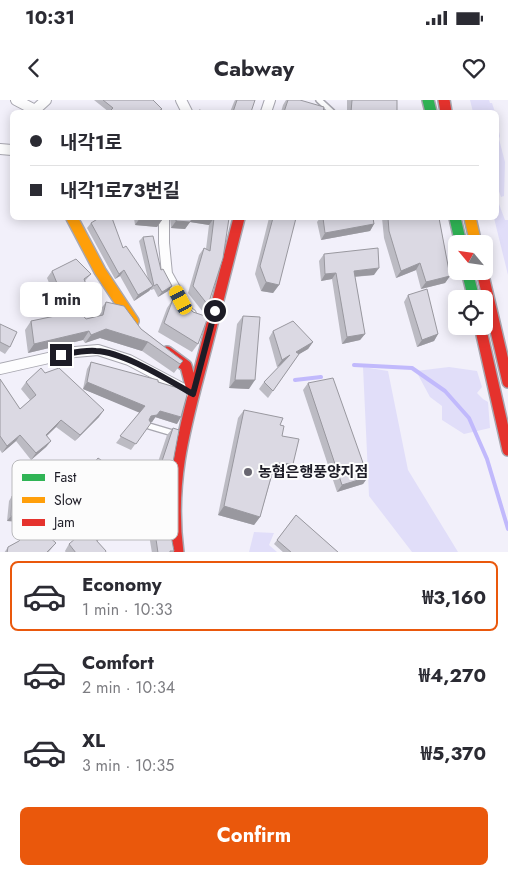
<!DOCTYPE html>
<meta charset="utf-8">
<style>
:root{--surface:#fff;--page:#f2f2f3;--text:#2b2b33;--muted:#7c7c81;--line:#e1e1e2;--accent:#ea580c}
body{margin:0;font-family:Jost,"Noto Sans KR",sans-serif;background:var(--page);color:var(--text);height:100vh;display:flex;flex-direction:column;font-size:19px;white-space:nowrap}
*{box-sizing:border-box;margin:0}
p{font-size:16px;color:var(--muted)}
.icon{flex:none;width:28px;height:28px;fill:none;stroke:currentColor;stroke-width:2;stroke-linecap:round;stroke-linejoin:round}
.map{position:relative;height:452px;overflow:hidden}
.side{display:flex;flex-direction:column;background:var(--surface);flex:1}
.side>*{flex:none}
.top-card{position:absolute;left:10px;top:10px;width:489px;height:110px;border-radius:8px;box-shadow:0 2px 12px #0003;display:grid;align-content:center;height:110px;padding:0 20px;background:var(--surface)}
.needle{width:32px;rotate:299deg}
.tools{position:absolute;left:448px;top:135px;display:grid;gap:10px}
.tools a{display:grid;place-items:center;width:45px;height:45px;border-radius:8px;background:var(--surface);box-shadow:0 2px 12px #0003;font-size:25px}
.end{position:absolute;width:22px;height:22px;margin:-11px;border:6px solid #1d1c26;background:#fff;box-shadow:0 0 0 2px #fff}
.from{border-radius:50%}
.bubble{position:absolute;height:35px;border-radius:8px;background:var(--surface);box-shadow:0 2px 12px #0003;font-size:16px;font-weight:700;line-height:35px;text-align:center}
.car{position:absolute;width:15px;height:30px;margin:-15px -8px;border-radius:6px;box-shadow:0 0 4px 1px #0007;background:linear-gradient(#f5c518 24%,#345 0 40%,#f5c518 0 76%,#345 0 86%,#f5c518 0)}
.top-card b{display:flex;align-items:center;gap:18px;height:48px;font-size:19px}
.top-card b+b{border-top:1px solid var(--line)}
.top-card i{width:12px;height:12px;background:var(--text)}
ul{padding:9px 0 0;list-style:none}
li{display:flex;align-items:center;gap:15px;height:70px;margin:0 10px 8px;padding:0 10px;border:2px solid transparent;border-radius:8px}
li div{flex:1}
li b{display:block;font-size:19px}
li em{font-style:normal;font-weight:700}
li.current{border-color:var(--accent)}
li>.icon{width:45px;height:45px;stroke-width:1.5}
.cta{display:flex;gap:10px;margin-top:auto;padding:10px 20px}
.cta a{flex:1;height:58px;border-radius:8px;background:var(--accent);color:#fff;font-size:20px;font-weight:700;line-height:58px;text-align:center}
.status{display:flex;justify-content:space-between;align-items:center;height:35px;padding:0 25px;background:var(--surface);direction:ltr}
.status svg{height:14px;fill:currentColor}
header{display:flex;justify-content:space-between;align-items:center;height:65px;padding:0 20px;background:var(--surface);font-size:22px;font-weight:700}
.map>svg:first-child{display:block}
.green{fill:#e1def9}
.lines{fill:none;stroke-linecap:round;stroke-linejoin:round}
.stream{stroke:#c1b9fc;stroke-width:4}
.lane-casing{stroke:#a8a7b0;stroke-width:8}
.street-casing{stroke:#a8a7b0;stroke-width:12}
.fast-casing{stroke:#a8a7b0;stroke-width:14}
.slow-casing{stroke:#a8a7b0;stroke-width:14}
.jam-casing{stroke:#a8a7b0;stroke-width:14}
.lane{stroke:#fdfdfe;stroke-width:5}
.street{stroke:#fdfdfe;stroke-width:10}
.fast{stroke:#30b455;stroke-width:11}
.slow{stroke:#ff9f0a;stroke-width:11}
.jam{stroke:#e5322d;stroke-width:11}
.wall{fill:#bcbbc3}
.shaded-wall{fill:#99989f}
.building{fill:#dbd9e3;stroke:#99989f}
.route{stroke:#1d1c26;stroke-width:6}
.poi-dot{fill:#686670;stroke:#fcfcfc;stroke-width:2}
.labels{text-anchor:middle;stroke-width:4;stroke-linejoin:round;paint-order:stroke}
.poi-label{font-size:15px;font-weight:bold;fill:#1d1c26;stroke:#fcfcfc;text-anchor:start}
.key{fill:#fcfcfc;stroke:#b9b9bc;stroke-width:1}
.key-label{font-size:14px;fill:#1d1c26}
</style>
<div class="status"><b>10:31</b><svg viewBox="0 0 49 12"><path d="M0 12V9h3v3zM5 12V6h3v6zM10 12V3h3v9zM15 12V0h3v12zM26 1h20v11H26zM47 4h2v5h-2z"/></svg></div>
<header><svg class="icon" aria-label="back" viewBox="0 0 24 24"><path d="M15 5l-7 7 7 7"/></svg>Cabway<svg class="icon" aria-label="heart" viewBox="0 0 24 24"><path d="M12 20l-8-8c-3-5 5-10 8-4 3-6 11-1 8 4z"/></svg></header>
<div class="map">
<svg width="508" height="453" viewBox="0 0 508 453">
<rect width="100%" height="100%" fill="#f2f0fa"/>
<path class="green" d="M470 0H489L490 3H492L495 12H473Z
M496 18 500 36 499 39 505 62 504 96 501 97 496 83Z
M496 96 505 120H508V175L494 118H496Z
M363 267 388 271 408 370 458 452H412L369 396Z
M449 267 477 271 482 287 477 293 483 299 488 302 490 328 464 334 442 320V306L430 297 416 271Z
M254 432 274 433 269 445 277 452H249Z"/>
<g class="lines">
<path class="stream" d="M354 265 412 268 445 291 469 318 487 359 508 429
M295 280 321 277"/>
<defs>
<path id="lane" d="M319 0 332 12
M149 326 176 334"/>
<path id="street" d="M16 0 35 10
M181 0 187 12
M35 12V10L46 0
M266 12 270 0
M0 49 12 50
M164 118V143L167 174 189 214H191
M0 269 75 252 98 250 129 260 193 294"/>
<path id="fast" d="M428 0 431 12
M455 118 461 144
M467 171 474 199"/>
<path id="slow" d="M72 118 100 171 133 221
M470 118 476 144"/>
<path id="jam" d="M444 0 446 12
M482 171 508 282
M480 226 508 350
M167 252 186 266 193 293
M178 453C168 377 187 320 206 247 217 204 228 161 239 118"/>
</defs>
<use href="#lane" class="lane-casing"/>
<use href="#street" class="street-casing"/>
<use href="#fast" class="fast-casing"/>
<use href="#slow" class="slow-casing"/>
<use href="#jam" class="jam-casing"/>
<use href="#lane" class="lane"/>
<use href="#street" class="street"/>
<use href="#fast" class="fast"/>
<use href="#slow" class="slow"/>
<use href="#jam" class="jam"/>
</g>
<path class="wall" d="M94 0H153L162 9 159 12H109Z
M235 0H237L251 12H230L234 2Z
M286 0H300L323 12H281L283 5Z
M347 0H397V12H347Z
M134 118H162V120L157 127 135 125Z
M170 118H229L208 205 203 212 188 193 199 155 204 148 206 149 209 125 190 122 185 129 171 128Z
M269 118H294L279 185 273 193 261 191 255 174Z
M320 118H373L374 124 370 131 321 140 317 122Z
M382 118H439L450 176 445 183 421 189 416 170 396 178 384 138Z
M91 123 123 148 148 179 139 141 143 137 161 170 168 191 158 197 154 189 151 190V189L149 191 134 201 120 176 115 179 87 128Z
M324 154 374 175 355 177 365 234 360 240 342 244 332 179 321 181 319 161Z
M52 171 91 174 85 181 81 191 56 200 47 178Z
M408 195 438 234 434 241 417 247 404 202Z
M173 199 198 244 192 252 158 232 167 208Z
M106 202 183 261 174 273 142 251 100 238 85 243 83 240 28 253 25 230 31 221 86 219 99 216 100 210Z
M243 216 249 289 229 288 237 224Z
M0 224 10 247 5 254 0 251Z
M273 231 313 242 308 249 299 254 268 298 259 289 264 282 282 264 277 267 269 238Z
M91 262 158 282 177 324 155 317 152 322H151L131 350 116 343 140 312 83 289 87 269Z
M45 273 99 317 75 341 56 327 47 336 51 341 46 347 31 360 16 341 2 353 0 350V279L20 309 30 300 21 289 26 282Z
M308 283 368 377 363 384 337 392 303 290Z
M244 310 280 325 287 373 273 372 260 417 254 425 218 415 238 318Z
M173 328 165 405 174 451 173 453H152L144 404 167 335Z
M110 369 107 414 116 421 112 428 97 441 105 453H66L65 451 69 444 85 431 67 417 72 410 84 398 72 391 77 385Z
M12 396 33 418 31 421 56 443 48 453H4L8 447 19 441 26 435 24 422 7 421 9 401Z
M296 415 339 453H284L274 444Z"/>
<path class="shaded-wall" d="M140 118 162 120 157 127 135 125Z
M193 118H214L209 125 190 122Z
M176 121 190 122 185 129 171 128Z
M374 124 370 131 321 140 325 133Z
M420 163 416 170 396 178 401 171Z
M379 168 374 175 349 177 354 171Z
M124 170 120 176 115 179 119 174Z
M336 173 332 179 321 181 325 174Z
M450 176 445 183 421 189 426 182Z
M266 182 279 185 273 193 261 191Z
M86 184 81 191 56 200 61 193Z
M153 186 149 191 134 201 138 195Z
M172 186 168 191 158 197 162 192Z
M106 229 148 242 142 251 100 238 85 243 91 235Z
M89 231 83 240 28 253 34 244Z
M365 234 360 240 342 244 347 237Z
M438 234 434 241 417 247 422 240Z
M313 242 308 249 291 259 296 252Z
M290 255 286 262 277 267 282 260Z
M235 280H255L249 289 229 288Z
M87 282 145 306 140 313 83 289Z
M104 310 99 317 75 341 80 335Z
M160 311 181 317 177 324 155 317Z
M157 315 152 322 146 323 151 316Z
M61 320 56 327 41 341 46 335Z
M20 335 16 341 2 353 7 346Z
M51 341 46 347 31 360 36 353Z
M275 363 293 364 287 373 269 371Z
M368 377 363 384 337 392 342 385Z
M224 406 260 417 254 425 218 415Z
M11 416 27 417 24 422 7 421Z
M116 421 112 428 91 447 96 440Z"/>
<path class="building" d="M103 0H153L162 9 157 12H109L113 8Z
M237 0H255L251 12H233Z
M288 0H300L324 7 323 12H284Z
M352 0H397V12H351Z
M199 10 209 12H198Z
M99 118H112L123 148 126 146 153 186 138 195 124 170 119 174 91 123Z
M140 118H162V120Z
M176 118H193L190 122 176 121Z
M211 118H229L223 158 208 205 193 186 204 148 210 151 214 118Z
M273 118H296L279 185 266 182 260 166Z
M323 118H373L374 124 325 133Z
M388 118H439L450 176 426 182 420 163 401 171 389 131Z
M153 136 161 170 163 169 172 186 162 192 157 184 154 186 143 137Z
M378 148 379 168 354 171 365 234 347 237 336 173 325 174 324 154Z
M76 159 91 174 84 179 86 184 61 193 52 171Z
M427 189 438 234 422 240 408 195Z
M173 199 187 205 193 212 208 217 198 244 164 223Z
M106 202 124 206 141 229 183 261 180 264 148 242 106 229 91 235 89 231 34 244 31 221 79 211 86 219 103 215Z
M243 216 260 217 255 280H235Z
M293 221 313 242 296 252 299 254 273 291 264 282 290 255 282 260 273 231Z
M0 224 17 232 10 247 0 242Z
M91 262 158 280V282L188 291 181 317 160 311 157 315 151 316 149 320 151 323 136 344 120 336 145 306 87 282Z
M41 268 45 273 59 268 104 310 80 335 61 320 46 335 51 341 36 353 20 335 7 346 0 336V279L20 309 36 295 26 282Z
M333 278 368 377 342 385 308 283Z
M244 310 283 318 280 325 284 326 282 336 299 339 293 364 275 363 260 417 224 406Z
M173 328 179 330 165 405 174 451H170V453H158L150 397Z
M98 358 111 367 110 369 130 382 106 414 116 421 96 440 106 451 105 453H76L69 444 91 425 72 410 90 391 77 385Z
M12 396 37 398 33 418 11 416Z
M296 415 339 453H292L277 440Z
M27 417 56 443 46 453H7L8 447 19 441 29 431Z"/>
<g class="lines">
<path class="route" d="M61 255C72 253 84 250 96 251 124 252 168 280 193 294L215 211"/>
</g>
<circle class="poi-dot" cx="248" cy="372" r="5"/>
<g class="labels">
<g class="poi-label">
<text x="258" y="377">농협은행풍양지점</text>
</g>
</g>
<rect x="12" y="360" width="166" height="80" rx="8" class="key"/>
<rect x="22" y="374" width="23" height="7" fill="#30b455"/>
<rect x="22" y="397" width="23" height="6" fill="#ff9f0a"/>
<rect x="22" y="419" width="23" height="7" fill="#e5322d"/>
<g class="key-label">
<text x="54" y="382">Fast</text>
<text x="54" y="405">Slow</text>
<text x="54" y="427">Jam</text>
</g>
</svg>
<div class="tools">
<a><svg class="needle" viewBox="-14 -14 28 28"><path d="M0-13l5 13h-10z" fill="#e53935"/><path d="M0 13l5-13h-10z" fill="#7c7c81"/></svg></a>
<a><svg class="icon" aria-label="locate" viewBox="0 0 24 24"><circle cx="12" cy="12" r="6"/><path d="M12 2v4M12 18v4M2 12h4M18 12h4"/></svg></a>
</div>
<i class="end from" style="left:215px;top:211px"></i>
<i class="end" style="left:61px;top:255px"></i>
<div class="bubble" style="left:20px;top:182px;width:82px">1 min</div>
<i class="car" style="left:181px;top:200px;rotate:332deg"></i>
<div class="top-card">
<b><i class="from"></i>내각1로</b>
<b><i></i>내각1로73번길</b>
</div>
</div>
<section class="side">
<ul>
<li class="current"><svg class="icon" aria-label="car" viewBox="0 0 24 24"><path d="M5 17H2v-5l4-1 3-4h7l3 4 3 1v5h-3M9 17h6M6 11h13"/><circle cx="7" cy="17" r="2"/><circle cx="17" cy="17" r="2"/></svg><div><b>Economy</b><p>1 min · 10:33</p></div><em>₩3,160</em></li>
<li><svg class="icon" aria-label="car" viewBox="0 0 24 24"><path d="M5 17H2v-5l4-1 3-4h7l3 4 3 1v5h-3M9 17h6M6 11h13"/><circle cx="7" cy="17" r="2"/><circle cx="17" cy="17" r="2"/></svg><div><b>Comfort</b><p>2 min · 10:34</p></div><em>₩4,270</em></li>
<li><svg class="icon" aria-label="car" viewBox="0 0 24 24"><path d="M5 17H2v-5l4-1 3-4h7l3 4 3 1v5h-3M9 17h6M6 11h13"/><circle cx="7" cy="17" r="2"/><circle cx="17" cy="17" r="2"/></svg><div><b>XL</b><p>3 min · 10:35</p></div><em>₩5,370</em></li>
</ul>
<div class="cta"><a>Confirm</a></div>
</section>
